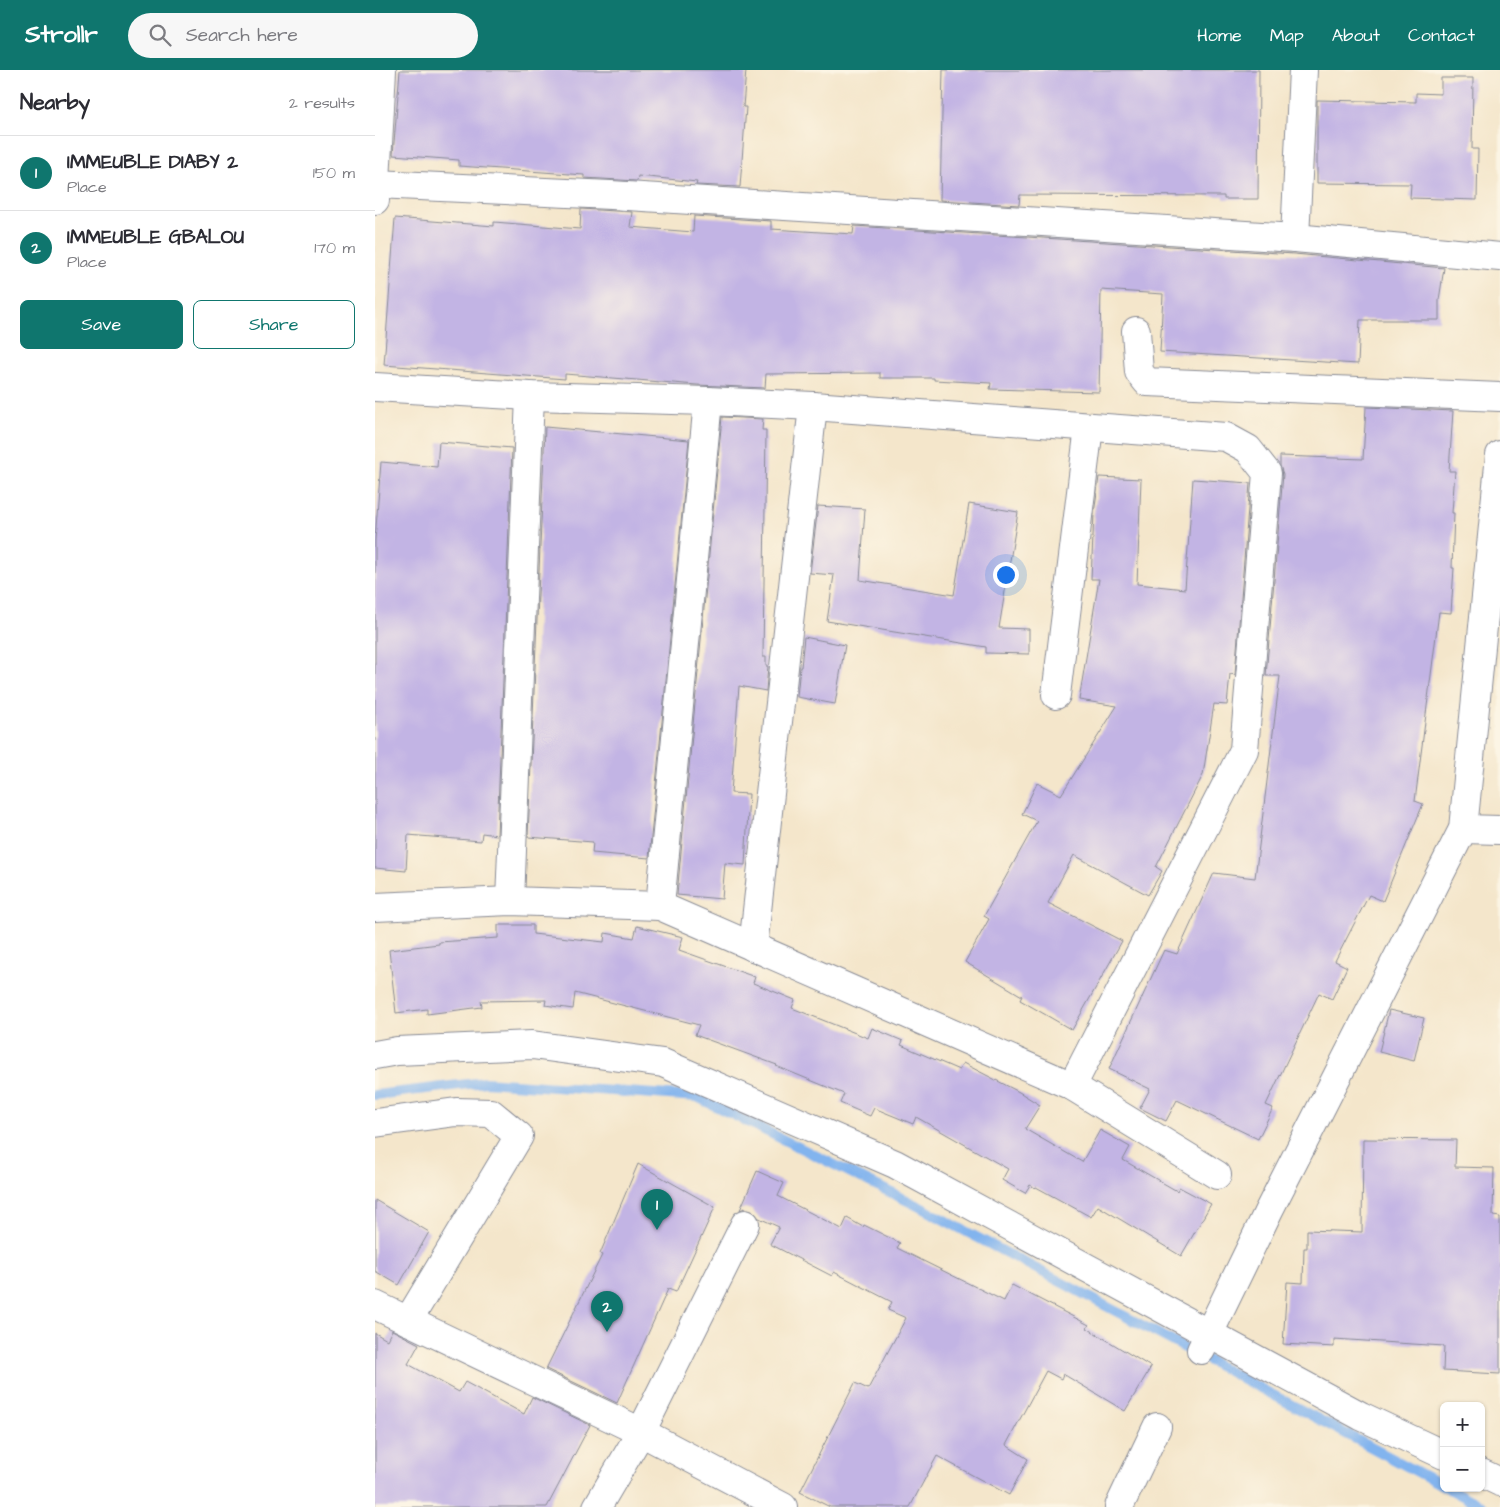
<!DOCTYPE html>
<html lang="en">
<head>
<meta charset="utf-8">
<style>
  body { margin:0; font-family:"Architects Daughter",sans-serif; background:#f7f7f7; color:#2b2b33 }
  .controls { position:absolute; right:15px; bottom:15px; display:grid; overflow:hidden; border-radius:8px; box-shadow:0 1px 4px #0004 }
  .controls button { width:45px; height:45px; display:grid; place-items:center; padding:0; border:0; border-bottom:1px solid #e1e1e2; background:#fff; color:#2b2b33; font:25px sans-serif }
  .you { position:absolute; left:630px; top:504px; width:18px; height:18px; margin:-12px; border:4px solid #fff; border-radius:50%; background:#1a73e8; box-shadow:0 0 0 8px #1a73e833 }
  .badge { display:grid; place-items:center; width:32px; height:32px; border-radius:50%; background:#0f766e; color:#fff; font-size:16px; font-weight:700 }
  .pin { position:absolute; translate:-50% -41px; filter:drop-shadow(0 1px 2px #0008) }
  .pin::after { content:''; position:absolute; top:26px; width:18px; height:15px; background:inherit; clip-path:polygon(0 0,100% 0,50% 100%) }
  .list { margin:0; padding:0; list-style:none }
  h2 { display:flex; justify-content:space-between; align-items:center; height:65px; margin:0; padding:0 20px; font-size:21px }
  h2 small { font-size:16px; font-weight:400; color:#7c7c81 }
  .list li { display:grid; grid-template-columns:32px 1fr auto; gap:15px; align-items:center; box-sizing:border-box; height:75px; padding:0 20px; border-top:1px solid #e1e1e2 }
  .list b { display:block; font-size:19px; white-space:nowrap }
  .list p { margin:0; font-size:16px; white-space:nowrap; color:#7c7c81 }
  .list em { font-size:16px; font-style:normal; color:#7c7c81 }
  .actions { display:flex; gap:10px; padding:15px 20px }
  .actions a { flex:1; padding:11px 0; border:1px solid #0f766e; border-radius:8px; text-align:center; font-size:18px; color:#0f766e }
  .actions .main { background:#0f766e; color:#fff }
  .icon { flex:none; width:28px; height:28px; fill:none; stroke:currentColor; stroke-width:2; stroke-linecap:round; stroke-linejoin:round }
  .map { position:relative; flex:none; width:1125px; height:1437px; overflow:hidden }
  header { display:flex; align-items:center; gap:30px; box-sizing:border-box; height:70px; padding:0 25px; background:#0f766e; color:#fff }
  header strong { font-size:24px }
  nav { display:flex; gap:28px; margin-inline-start:auto; font-size:18px }
  .search { width:350px; height:45px; background:#f7f7f7; display:flex; align-items:center; gap:12px; box-sizing:border-box; padding:0 18px; border-radius:28px; color:#7c7c81; font-size:19px }
  main { display:flex }
  aside { flex:1; background:#fff }
  .map>svg:first-child { display:block }
  .lines { fill:none; stroke-linecap:round; stroke-linejoin:round }
  .stream { stroke:#82b4ee; stroke-width:10 }
  .building { fill:#c2b4e4 }
  .minor-casing { stroke:#888a94; stroke-width:30 }
  .minor { stroke:#fff; stroke-width:28 }
</style>
</head>
<body>
<header>
<strong>Strollr</strong>
<div class="search"><svg class="icon" aria-label="search" viewBox="0 0 24 24"><circle cx="10" cy="10" r="6"/><path d="M15 15l6 6"/></svg>Search here</div>
<nav><a>Home</a><a>Map</a><a>About</a><a>Contact</a></nav>
</header>
<main>
<aside>
<h2>Nearby<small>2 results</small></h2>
<ul class="list">
<li><span class="badge">1</span><div><b>IMMEUBLE DIABY 2</b><p>Place</p></div><em>150 m</em></li>
<li><span class="badge">2</span><div><b>IMMEUBLE GBALOU</b><p>Place</p></div><em>170 m</em></li>
</ul>
<div class="actions"><a class="main">Save</a><a>Share</a></div>
</aside>
<div class="map">
<svg width="1125" height="1437" viewBox="0 0 1125 1437">
  <rect width="100%" height="100%" fill="#fcf5e5"/>
  <filter id="ink" filterUnits="userSpaceOnUse"><feTurbulence type="fractalNoise" baseFrequency=".02" numOctaves="2"/><feDisplacementMap in="SourceGraphic" scale="10" xChannelSelector="R" yChannelSelector="G"/><feConvolveMatrix kernelMatrix="1 2 1 2 8 2 1 2 1" color-interpolation-filters="sRGB"/></filter>
  <filter id="wash" filterUnits="userSpaceOnUse"><feTurbulence type="fractalNoise" baseFrequency=".0096" numOctaves="4" result="noise"/><feDisplacementMap in="SourceGraphic" scale="20" xChannelSelector="R" yChannelSelector="G"/><feGaussianBlur stdDeviation="1.12" result="paint"/><feColorMatrix in="noise" values="0 0 0 0 0 0 0 0 0 0 0 0 0 0 0 0 0 1.4 0 .05"/><feComposite in="paint" operator="in"/></filter>
  <g filter="url(#wash)">
    <rect width="100%" height="100%" fill="#f4e6cb"/>
    <g class="lines">
      <g class="stream">
        <polyline points="0,1025 110,1012 322,1027 545,1137 1069,1416"/>
        <polyline points="1073,1418 1108,1437"/>
      </g>
    </g>
    <g id="blocks">
      <g class="building">
        <polygon points="25,0 371,0 368,37 371,37 365,117 321,115 322,112 263,106 262,111 209,108 209,105 84,96 84,90 18,85"/>
        <polygon points="568,0 884,0 883,129 849,129 849,126 645,125 644,135 565,130"/>
        <polygon points="1066,8 1098,8 1097,79 1103,79 1102,130 1035,128 1036,114 942,113 942,30 1041,32 1041,23 1066,24"/>
        <polygon points="206,139 257,142 255,157 318,162 319,146 396,151 396,159 478,164 479,156 919,184 1069,198 1064,230 1064,250 985,250 983,294 785,282 788,224 726,220 724,322 615,319 616,313 559,310 559,308 505,308 505,303 391,304 390,318 322,315 190,304 190,309 9,295 20,148 119,156 119,152 205,159"/>
        <polygon points="991,337 1078,341 1074,401 1080,401 1077,443 1079,443 1077,498 1079,498 1076,543 1064,542 1040,731 1048,734 1008,831 994,825 960,891 972,897 957,929 944,923 891,1035 898,1038 883,1069 802,1030 791,1051 765,1038 775,1019 734,999 789,880 802,884 839,803 880,808 905,606 891,606 908,404 905,396 905,386 988,389"/>
        <polygon points="347,347 388,349 387,360 391,360 388,587 391,587 391,596 393,596 391,621 364,616 356,723 374,724 370,795 350,793 347,829 302,825"/>
        <polygon points="170,357 314,370 274,788 217,783 218,772 153,767"/>
        <polygon points="64,372 137,378 122,765 107,763 106,771 33,765 31,801 0,798 0,471 6,392 62,397"/>
        <polygon points="724,407 766,409 762,514 810,519 818,409 875,413 860,605 855,604 852,635 839,634 828,705 781,797 787,801 773,825 699,785 673,833 747,871 697,960 645,930 647,926 590,892 614,849 609,846 662,751 647,744 662,713 686,725 742,636 704,630 724,509 716,509 719,444"/>
        <polygon points="594,434 643,442 624,558 654,559 654,584 611,583 611,577 452,551 459,505 435,503 443,436 490,439 485,510 579,525"/>
        <polygon points="429,567 470,575 460,634 422,627 425,597 426,597"/>
        <polygon points="123,855 158,855 158,864 229,872 230,863 259,868 262,856 308,867 304,880 380,907 378,913 420,930 417,938 493,968 497,958 528,971 526,975 584,1000 588,993 644,1022 665,1035 650,1059 707,1092 725,1060 755,1077 748,1090 802,1121 804,1117 836,1134 806,1186 723,1136 716,1147 661,1117 660,1118 655,1115 650,1123 627,1110 633,1099 541,1047 538,1054 499,1038 495,1046 465,1033 469,1024 401,996 402,995 320,965 324,955 200,923 198,939 170,935 171,930 106,931 107,937 52,944 52,939 21,943 14,880 64,874 64,872 123,868"/>
        <polygon points="1014,940 1049,948 1039,991 1004,982"/>
        <polygon points="988,1069 1081,1070 1080,1097 1119,1098 1118,1146 1125,1147 1125,1304 1068,1301 1069,1276 959,1269 959,1277 908,1274 912,1212 928,1213 929,1178 932,1178 932,1160 987,1162"/>
        <polygon points="263,1094 340,1137 301,1222 293,1219 242,1333 171,1299 227,1185 225,1184"/>
        <polygon points="382,1101 409,1113 403,1126 467,1159 472,1148 488,1157 489,1155 525,1173 522,1178 629,1231 637,1215 714,1255 712,1258 776,1297 750,1341 688,1304 686,1309 671,1301 631,1375 653,1389 634,1425 562,1386 535,1437 455,1437 425,1422 480,1313 493,1319 531,1248 513,1240 517,1232 459,1202 457,1206 395,1174 404,1157 384,1148 377,1140 370,1138 365,1140"/>
        <polygon points="0,1130 54,1162 24,1215 0,1201"/>
        <polygon points="17,1260 44,1274 33,1294 84,1322 90,1312 149,1344 157,1327 215,1355 172,1437 0,1437 0,1263 12,1270"/>
      </g>
    </g>
  </g>
  <g filter="url(#ink)">
    <use href="#blocks" fill-opacity="0" stroke="#888a94" stroke-width="1"/>
    <g class="lines">
      <defs>
        <g id="minor">
          <polyline points="1,114 236,125 920,168 1125,187"/>
          <polyline points="0,130 7,0"/>
          <polyline points="920,168 928,0"/>
          <polyline points="761,261 764,302 772,312 1125,327"/>
          <polyline points="0,317 155,326 333,331 438,336 851,367 873,379 892,403 869,680 697,1016"/>
          <polyline points="681,625 714,357"/>
          <polyline points="1088,759 1125,760"/>
          <polyline points="135,831 155,326"/>
          <polyline points="285,836 333,331"/>
          <polyline points="0,837 135,831 285,836 697,1016 842,1105"/>
          <polyline points="378,877 438,336"/>
          <polyline points="0,985 22,981 157,975 288,993 520,1094 986,1346 1069,1385"/>
          <polyline points="0,1053 81,1042 116,1043 144,1066 33,1251"/>
          <polyline points="0,1235 266,1362 408,1437"/>
          <polyline points="826,1280 894,1140 1088,759 1125,385"/>
          <polyline points="1106,1403 1125,1412"/>
          <polyline points="222,1437 266,1362 370,1154"/>
          <polyline points="744,1437 782,1357"/>
        </g>
      </defs>
      <use href="#minor" class="minor-casing"/>
      <use href="#minor" class="minor"/>
    </g>
  </g>
</svg>
<div class="controls">
<button>+</button>
<button>−</button>
</div>
<div class="you"></div>
<div class="pin badge" style="left:282px;top:1160px">1</div>
<div class="pin badge" style="left:232px;top:1262px">2</div>
</div>
</main>
</body>
</html>
